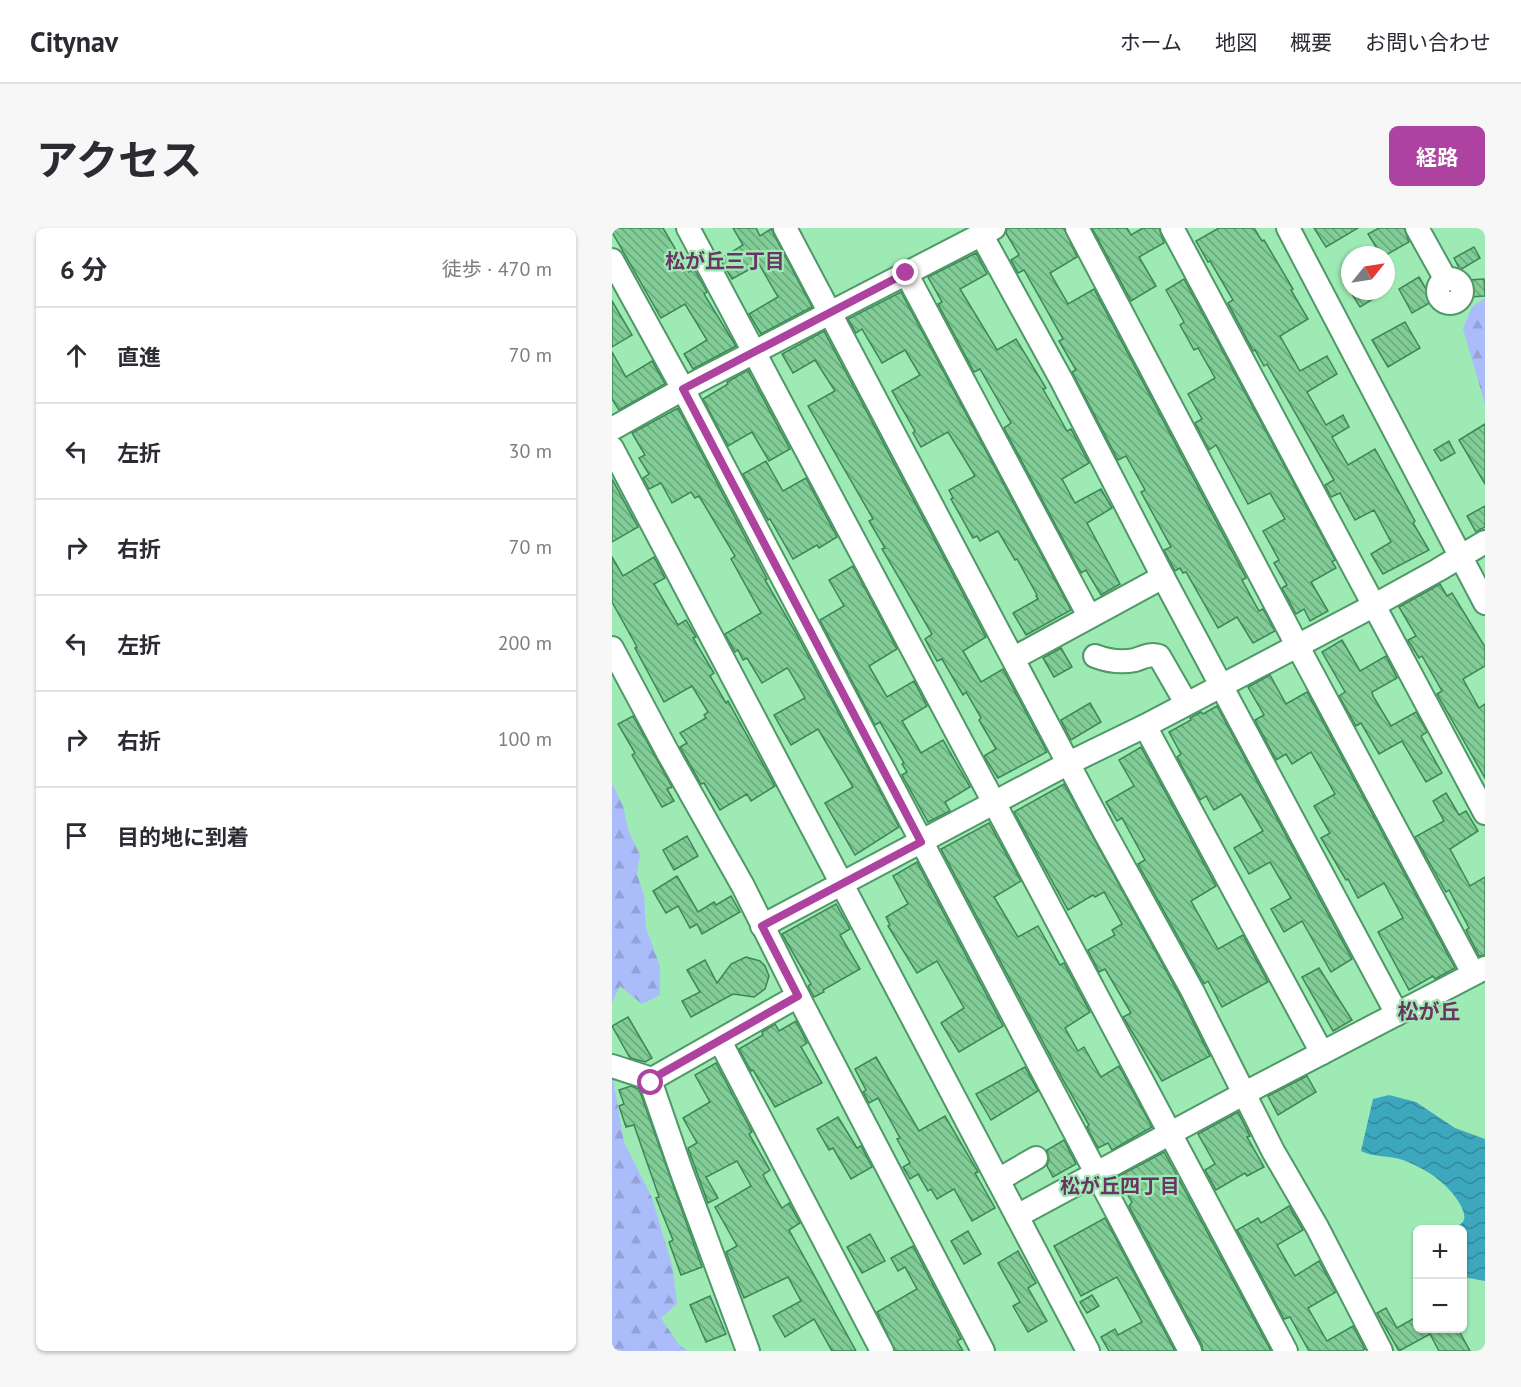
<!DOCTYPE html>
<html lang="ja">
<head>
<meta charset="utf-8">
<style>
  body { margin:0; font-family:"PT Sans","Noto Sans JP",sans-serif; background:#f7f7f7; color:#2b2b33 }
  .controls { position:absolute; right:18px; bottom:18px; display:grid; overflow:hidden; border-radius:9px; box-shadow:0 2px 4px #0004 }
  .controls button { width:54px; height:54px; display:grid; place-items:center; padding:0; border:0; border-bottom:2px solid #e1e1e2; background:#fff; color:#2b2b33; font:30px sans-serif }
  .compass { position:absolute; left:729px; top:18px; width:54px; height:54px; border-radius:50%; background:#fff; box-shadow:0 2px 4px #0004; rotate:60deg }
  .stop { position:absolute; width:18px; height:18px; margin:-14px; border:4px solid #ae42a1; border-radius:50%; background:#fff }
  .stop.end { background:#ae42a1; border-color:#fff; box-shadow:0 2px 6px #0008 }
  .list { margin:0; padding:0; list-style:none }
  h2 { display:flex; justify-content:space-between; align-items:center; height:78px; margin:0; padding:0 24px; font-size:26px }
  h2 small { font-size:20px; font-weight:400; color:#7c7c81 }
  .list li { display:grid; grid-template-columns:39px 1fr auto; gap:18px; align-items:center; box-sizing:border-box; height:96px; padding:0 24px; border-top:2px solid #e1e1e2 }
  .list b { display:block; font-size:22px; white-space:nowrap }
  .list em { font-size:20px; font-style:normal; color:#7c7c81 }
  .icon { flex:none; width:33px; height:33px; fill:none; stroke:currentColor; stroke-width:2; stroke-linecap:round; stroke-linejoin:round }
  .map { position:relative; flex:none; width:873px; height:1123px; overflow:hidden; border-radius:9px }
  header { display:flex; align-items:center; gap:36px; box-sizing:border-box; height:84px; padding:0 30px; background:#fff; border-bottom:2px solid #e1e1e2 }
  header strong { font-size:28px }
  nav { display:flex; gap:33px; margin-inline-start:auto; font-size:21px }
  .intro { display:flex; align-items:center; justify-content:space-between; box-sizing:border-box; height:144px; padding:0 36px }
  h1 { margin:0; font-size:42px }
  .button { padding:15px 27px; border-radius:9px; background:#ae42a1; color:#fff; font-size:21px; font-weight:700 }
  main { display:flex; gap:36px; padding:0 36px }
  aside { flex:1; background:#fff; border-radius:9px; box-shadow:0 2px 4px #0004 }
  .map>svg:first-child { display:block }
  .forest { fill:url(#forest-firs) }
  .water { fill:url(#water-waves) }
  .building { fill:url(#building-back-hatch); stroke:#3c8756; stroke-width:1.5 }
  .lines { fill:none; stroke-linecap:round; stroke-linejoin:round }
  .minor-casing { stroke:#4e9967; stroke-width:26 }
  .minor { stroke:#fff; stroke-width:22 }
  .route { stroke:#ae42a1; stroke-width:8 }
  .labels { text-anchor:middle; stroke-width:4.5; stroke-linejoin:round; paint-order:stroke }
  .neighbourhood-label { font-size:20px; font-weight:bold; fill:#6b3463; stroke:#9eeab4 }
  .quarter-label { font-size:21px; font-weight:bold; fill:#6b3463; stroke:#9eeab4 }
</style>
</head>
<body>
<header>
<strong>Citynav</strong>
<nav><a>ホーム</a><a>地図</a><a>概要</a><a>お問い合わせ</a></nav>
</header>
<div class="intro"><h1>アクセス</h1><a class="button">経路</a></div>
<main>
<aside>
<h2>6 分<small>徒歩 · 470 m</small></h2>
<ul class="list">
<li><svg class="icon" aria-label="ahead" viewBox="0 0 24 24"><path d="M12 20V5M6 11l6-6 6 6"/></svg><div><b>直進</b></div><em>70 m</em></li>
<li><svg class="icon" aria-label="left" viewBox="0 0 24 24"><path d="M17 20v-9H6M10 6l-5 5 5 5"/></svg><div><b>左折</b></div><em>30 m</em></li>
<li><svg class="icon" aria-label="right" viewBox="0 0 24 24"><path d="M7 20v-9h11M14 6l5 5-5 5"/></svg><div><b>右折</b></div><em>70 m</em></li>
<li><svg class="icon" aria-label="left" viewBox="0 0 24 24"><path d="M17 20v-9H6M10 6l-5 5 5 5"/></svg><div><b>左折</b></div><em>200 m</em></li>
<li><svg class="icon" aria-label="right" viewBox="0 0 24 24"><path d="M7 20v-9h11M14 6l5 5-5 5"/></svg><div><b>右折</b></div><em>100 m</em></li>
<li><svg class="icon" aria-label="arrive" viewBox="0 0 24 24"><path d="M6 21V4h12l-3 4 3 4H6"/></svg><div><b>目的地に到着</b></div></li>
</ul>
</aside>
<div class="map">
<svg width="873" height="1123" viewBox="0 0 873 1123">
  <defs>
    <pattern id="forest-firs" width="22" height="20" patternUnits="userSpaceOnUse" patternTransform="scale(1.5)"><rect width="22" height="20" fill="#abbcfb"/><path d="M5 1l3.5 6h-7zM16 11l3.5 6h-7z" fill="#92a2d7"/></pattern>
    <pattern id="water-waves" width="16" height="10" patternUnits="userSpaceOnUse" patternTransform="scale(1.5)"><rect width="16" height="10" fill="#3da8bd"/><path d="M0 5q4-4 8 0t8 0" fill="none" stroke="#328999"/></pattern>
    <pattern id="building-back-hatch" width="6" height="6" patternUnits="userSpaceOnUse" patternTransform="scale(1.5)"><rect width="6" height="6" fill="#81cc97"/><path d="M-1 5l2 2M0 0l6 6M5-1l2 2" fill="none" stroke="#68a67b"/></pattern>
  </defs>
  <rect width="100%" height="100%" fill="#9eeab4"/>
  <g class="forest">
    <polygon points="873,70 873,176 851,101 860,79"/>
    <polygon points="0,555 11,578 17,604 28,627 25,646 32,667 34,700 48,738 48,767 30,776 8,758 0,775"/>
    <polygon points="0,845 12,914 40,970 60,1037 65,1076 49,1090 67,1117 76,1123 0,1123"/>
  </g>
  <path class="water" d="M777 867 804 874 843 900 873 911V1053L851 1049 850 1002 832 1001C848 998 858 996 849 978 837 955 814 941 791 932 777 927 763 930 749 923L761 871Z"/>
  <g class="building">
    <polygon points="0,0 51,0 77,44 82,41 95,64 92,66 124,118 81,141 72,126 95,112 73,76 49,90 0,4"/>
    <polygon points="121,0 144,0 148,8 159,1 200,79 149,106 137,86 166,69 147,36 120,51 108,31 131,17"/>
    <polygon points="395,0 452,0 465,29 438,45 456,76 482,61 634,350 630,352 647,383 651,381 663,403 641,415 625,389 606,400 574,344 571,345 568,340 563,343 552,322 559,319 529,264 533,262 514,228 506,232 460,144 464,142 447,113 451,111 412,42 406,45 399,32 407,27 394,5"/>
    <polygon points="480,0 515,0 519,7 531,0 547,0 552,15 527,29 544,58 519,73"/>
    <polygon points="607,0 642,0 650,13 652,12 681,61 679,62 696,91 668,108 688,143 715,128 725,146 695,164 714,197 731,187 737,199 720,209 736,237 763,221 803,293 801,295 817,322 771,346 759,326 779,314 762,282 743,292 728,265 719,269 713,257 722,252 655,136 652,138 643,122 641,123 616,75 621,72 598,33 596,34 584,13"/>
    <polygon points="702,0 746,0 714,19"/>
    <polygon points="767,0 792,0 797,14 774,27 769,27 756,6"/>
    <polygon points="862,19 868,30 848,42 842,30"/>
    <polygon points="364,25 375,46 348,61 385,122 404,111 434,160 431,161 455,203 459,201 477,235 450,251 463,275 489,261 500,280 475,295 508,356 489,367 474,342 469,345 392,200 399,195 368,141 362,144 326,76 330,74 316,49"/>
    <polygon points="807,49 821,73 800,85 787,61"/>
    <polygon points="572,51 723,332 720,334 724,340 699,354 716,383 698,393 692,381 684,386 670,360 675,357 662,335 667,332 651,303 673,291 658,265 636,276 604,217 597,222 583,195 590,191 576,166 603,150 586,120 582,122 568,97 572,94 554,62"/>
    <polygon points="872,51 873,68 857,69 856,52"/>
    <polygon points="738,63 774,63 748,79"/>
    <polygon points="289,64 459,382 414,407 401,385 426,371 424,368 425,367 405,331 403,332 386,303 368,313 365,308 361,310 339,271 341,270 337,262 363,248 336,204 309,219 301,205 303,203 280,163 308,147 293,122 270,135 250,101 244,105 236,91"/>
    <polygon points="0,73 20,107 0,119"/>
    <polygon points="793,94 808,120 776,139 760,112"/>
    <polygon points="212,103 374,409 351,423 369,454 391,441 435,524 386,550 372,528 384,521 367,492 369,490 354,464 351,467 330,431 325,433 313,411 320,406 270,321 273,320 257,293 261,291 196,178 223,163 203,132 181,145 170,126"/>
    <polygon points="0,124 14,149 40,133 53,156 7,182 0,171"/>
    <polygon points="136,142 178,221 157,233 140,204 116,218 91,171 116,156 115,154"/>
    <polygon points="66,180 155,351 153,352 184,405 287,599 243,627 213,575 241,559 206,501 179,517 162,487 193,470 177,442 175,440 150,455 135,430 131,432 126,422 123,424 113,406 149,385 119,331 123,328 87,268 83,270 79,264 60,275 49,255 37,261 31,250 37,246 27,230 33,227 20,205"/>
    <polygon points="873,196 873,256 847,212"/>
    <polygon points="837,213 843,225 829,233 822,222"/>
    <polygon points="154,233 171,263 194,250 225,309 207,320 205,317 181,331 158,291 156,292 131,246"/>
    <polygon points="0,251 26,299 0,314"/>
    <polygon points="873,278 873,299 864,304 855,288"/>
    <polygon points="0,329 11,348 42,329 53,350 42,356 66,397 74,392 84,409 81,410 102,445 98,448 114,475 116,473 163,558 139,573 135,566 108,582 92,555 89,556 68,519 75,515 68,505 94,490 92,487 96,484 80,458 52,474 23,420 25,419 0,374"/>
    <polygon points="241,338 285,421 257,438 275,469 302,453 315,478 290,493 309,525 331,512 358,559 333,574 338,583 316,594 290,547 295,544 290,536 292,535 268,494 263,497 208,392 232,378 217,352"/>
    <polygon points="828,356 835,368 840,365 873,419 873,438 851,451 867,480 873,476 873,550 825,466 830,463 810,428 807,430 796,412 804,408 787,379"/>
    <polygon points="730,412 748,443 774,428 785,450 760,464 761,468 779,498 804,484 815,504 809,508 830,545 814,554 790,513 767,526 749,495 744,498 727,468 733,464 710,424"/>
    <polygon points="449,420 460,439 442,449 431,430"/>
    <polygon points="658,447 674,476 695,464 843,740 823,751 821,748 797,762 766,704 791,690 772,655 746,670 736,651 734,652 709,610 718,605 702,578 723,566 699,524 680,536 674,526 664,532 643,492 652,487 636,459"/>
    <polygon points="478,475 489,494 459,512 449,492"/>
    <polygon points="605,478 740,731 719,744 690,693 672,704 659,681 679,670 658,634 637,646 622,620 651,603 629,566 602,582 594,568 588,572 565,529 569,526 557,504 579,492 578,490 589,484 591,486"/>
    <polygon points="21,488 60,559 55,561 62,573 50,579 20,527 23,525 6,496"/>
    <polygon points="529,519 604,658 579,673 606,721 631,707 656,754 610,779 596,753 592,756 526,636 533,632 510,590 505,593 494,574 522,558 507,532"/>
    <polygon points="452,556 569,770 598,828 550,853 511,789 519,785 493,741 487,744 476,722 503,707 500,702 510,696 492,664 483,669 481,667 456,682 402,584"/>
    <polygon points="834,565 847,587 854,583 866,603 838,621 858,658 873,649 873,727 867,728 854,702 857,700 837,662 834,664 803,609 832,593 821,573"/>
    <polygon points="377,595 409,653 382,669 406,709 426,698 448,737 452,735 478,784 453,800 466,823 472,819 489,849 507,838 540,899 500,922 496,915 486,920 475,899 477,897 451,852 329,621"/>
    <polygon points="75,608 86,628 62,642 51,622"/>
    <polygon points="305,634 391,798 347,824 329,795 352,780 325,733 305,745 276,698 278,697 274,689 296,676 281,648"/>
    <polygon points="65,648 86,684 102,674 104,677 119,668 128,684 90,706 85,696 78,700 66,678 54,685 41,663"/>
    <polygon points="224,676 238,701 228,707 248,741 211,762 212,764 202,769 196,758 199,756 170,706"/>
    <polygon points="134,729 148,733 153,738 157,748 153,761 142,769 121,766 79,789 70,773 88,764 75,742 93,732 105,755 119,736"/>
    <polygon points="707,740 740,792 721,803 690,749"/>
    <polygon points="16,789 40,830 33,834 18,830 0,798"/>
    <polygon points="184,793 195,815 189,819 210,855 163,879 141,842 139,843 127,821 151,807 150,804 163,796 167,803"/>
    <polygon points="264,829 307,903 333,888 366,944 363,945 383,980 360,993 342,961 325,971 319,961 316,963 306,946 298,951 291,939 298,935 285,911 288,910 266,870 257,875 251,864 254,862 243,841"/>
    <polygon points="104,835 140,904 137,906 158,942 151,947 170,980 177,975 188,995 177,1002 244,1123 220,1123 202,1091 173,1109 161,1088 189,1073 176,1049 132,1070 126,1056 114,1024 125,1018 103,979 139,958 125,933 94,949 106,970 96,975 76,920 85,915 71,890 98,874 83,847"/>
    <polygon points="413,839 426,863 379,892 364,866"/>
    <polygon points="695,848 704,864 666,887 656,868"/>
    <polygon points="19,858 27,861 90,1039 69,1047 57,1014 61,1012 44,970 47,969 22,897 14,899 7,878 12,876 7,862"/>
    <polygon points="626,884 638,908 635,909 652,939 635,948 633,945 604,962 593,942 603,936 586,906"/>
    <polygon points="226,889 245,920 249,918 260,939 239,951 221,920 217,922 205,901"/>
    <polygon points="452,912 464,936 441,949 435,938 437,931 435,922"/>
    <polygon points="552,924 556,931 659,1123 591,1123 590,1117 517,978 520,974 505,949"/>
    <polygon points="677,978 691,1002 665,1017 683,1048 707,1033 724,1064 696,1080 715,1113 741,1098 753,1121 750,1123 697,1123 678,1089 672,1091 625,1002 646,990 649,995"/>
    <polygon points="493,990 563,1123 497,1123 489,1109 503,1101 506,1107 530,1094 505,1049 469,1068 442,1018"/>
    <polygon points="356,1003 369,1026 352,1036 339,1013"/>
    <polygon points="258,1006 273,1033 250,1045 235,1019"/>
    <polygon points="301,1018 349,1111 345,1113 351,1123 283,1123 265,1084 305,1061 293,1039 286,1043 279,1030"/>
    <polygon points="406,1023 424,1055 416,1060 435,1093 416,1104 401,1078 408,1074 386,1035"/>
    <polygon points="480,1067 487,1078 475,1085 468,1074"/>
    <polygon points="98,1068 114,1106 94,1114 78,1077"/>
    <polygon points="774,1080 785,1100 806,1088 806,1101 846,1101 858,1123 827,1123 818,1106 787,1123 765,1085"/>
  </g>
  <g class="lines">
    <defs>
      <g id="minor">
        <polyline points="76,0 674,1123"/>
        <polyline points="173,0 492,603 581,764 661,923 705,999 769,1123"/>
        <polyline points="465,0 685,417 861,745"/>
        <polyline points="560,0 873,585"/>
        <polyline points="676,0 873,375"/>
        <polyline points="805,0 834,52"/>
        <polyline points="369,6 450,153 551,349 785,786"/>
        <polyline points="0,32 71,161 578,1123"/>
        <polyline points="294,45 477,388"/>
        <circle cx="838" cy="63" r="12"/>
        <polyline points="0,201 71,161 382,0"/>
        <polyline points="0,220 476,1123"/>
        <polyline points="0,420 56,525 131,658 186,768 371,1123"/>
        <path d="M483 428C496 433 509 435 523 432 532 429 538 425 547 428L574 475"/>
        <polyline points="402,430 551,349"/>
        <polyline points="533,498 710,825"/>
        <polyline points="150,698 457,535 533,498 761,378 826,342 873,314"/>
        <polyline points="108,813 270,1123"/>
        <polyline points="0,838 40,851"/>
        <polyline points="386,952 424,930"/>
        <polyline points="405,988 633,865 873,740"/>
        <polyline points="136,1123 69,942 39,855 40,851 186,768"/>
      </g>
    </defs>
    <use href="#minor" class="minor-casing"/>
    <use href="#minor" class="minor"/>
  </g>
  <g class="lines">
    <polyline class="route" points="39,855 40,851 45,848 186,768 150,698 309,614 71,161 294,45"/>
  </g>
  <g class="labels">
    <g class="neighbourhood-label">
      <text x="113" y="40">松が丘三丁目</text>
      <text x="508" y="965">松が丘四丁目</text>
    </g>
    <g class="quarter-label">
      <text x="817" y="791">松が丘</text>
    </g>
  </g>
</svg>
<div class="controls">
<button>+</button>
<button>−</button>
</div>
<svg class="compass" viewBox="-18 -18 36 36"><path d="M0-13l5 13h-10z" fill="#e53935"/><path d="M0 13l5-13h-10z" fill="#7c7c81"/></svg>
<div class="stop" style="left:39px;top:855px"></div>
<div class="stop end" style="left:294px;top:45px"></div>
</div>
</main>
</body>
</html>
